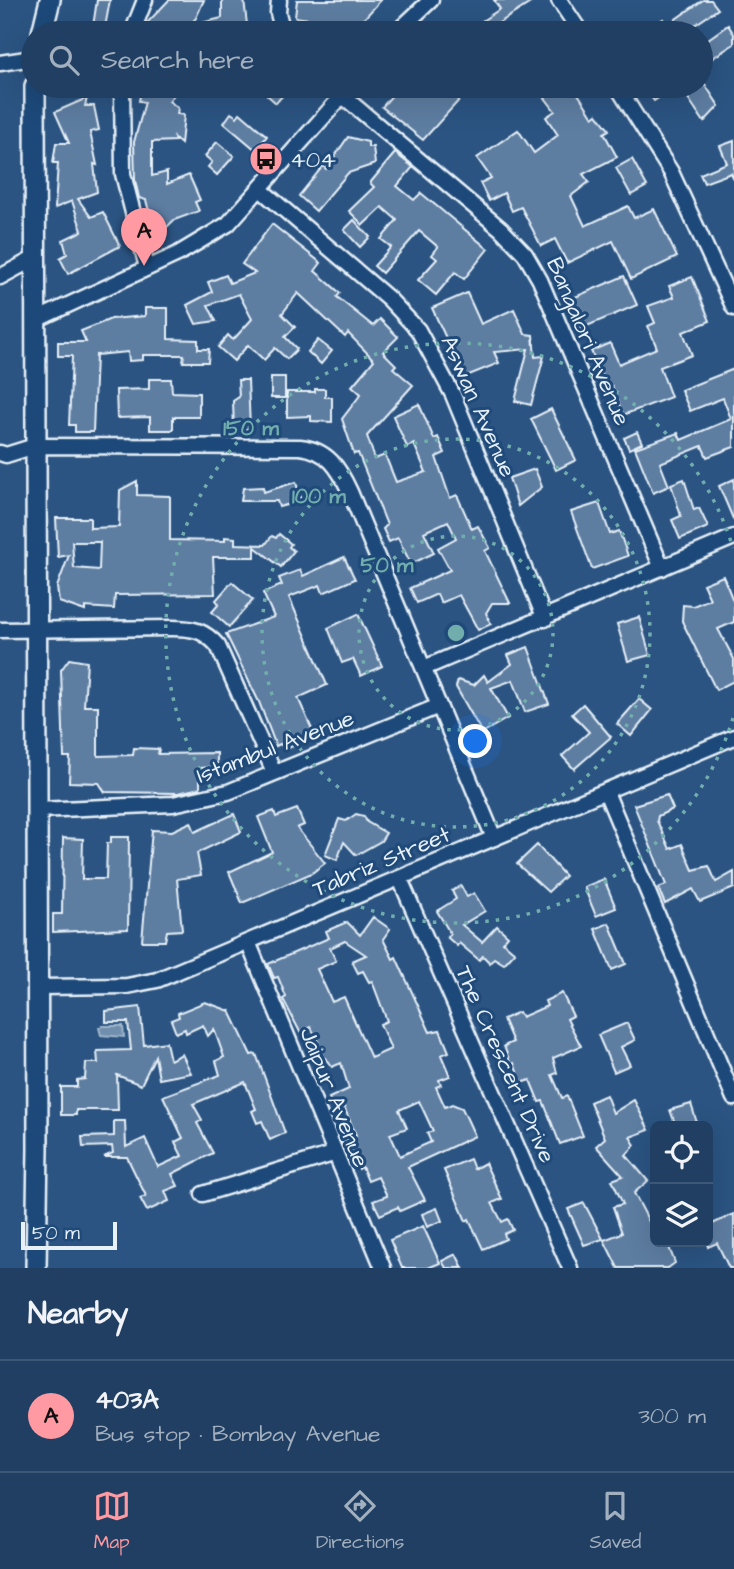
<!DOCTYPE html>
<html lang="en">
<head>
<meta charset="utf-8">
<style>
  body { margin:0; font-family:"Architects Daughter",sans-serif; background:#284668; color:#f1f3f6 }
  .controls { position:absolute; right:21px; bottom:21px; display:grid; overflow:hidden; border-radius:10px; box-shadow:0 7px 28px #0002 }
  .controls button { width:63px; height:63px; display:grid; place-items:center; padding:0; border:0; border-bottom:2px solid #3d5877; background:#203f62; color:#f1f3f6; font:35px sans-serif }
  .scale { position:absolute; left:21px; bottom:18px; width:96px; box-sizing:border-box; padding-left:7px; border:4px solid #e8f1f8; border-top:0; font-size:19px; line-height:24px; white-space:nowrap; color:#e8f1f8; -webkit-text-stroke:5px #1f4a7a; paint-order:stroke }
  .you { position:absolute; left:476px; top:742px; width:24px; height:24px; margin:-18px; border:5px solid #fff; border-radius:50%; background:#1a73e8; box-shadow:0 0 0 10px #1a73e833 }
  .badge { display:grid; place-items:center; width:46px; height:46px; border-radius:50%; background:#ff9aa2; color:#111; font-size:23px; font-weight:700 }
  .pin { position:absolute; translate:-50% -58px; filter:drop-shadow(0 2px 4px #0008) }
  .pin::after { content:''; position:absolute; top:37px; width:24px; height:21px; background:inherit; clip-path:polygon(0 0,100% 0,50% 100%) }
  .list { margin:0; padding:0; list-style:none }
  h2 { display:flex; justify-content:space-between; align-items:center; height:91px; margin:0; padding:0 28px; font-size:30px }
  h2 small { font-size:23px; font-weight:400; color:#a2afbe }
  .list li { display:grid; grid-template-columns:46px 1fr auto; gap:21px; align-items:center; box-sizing:border-box; height:112px; padding:0 28px; border-top:2px solid #3d5877 }
  .list b { display:block; font-size:26px; white-space:nowrap }
  .list p { margin:0; font-size:23px; white-space:nowrap; color:#a2afbe }
  .list em { font-size:23px; font-style:normal; color:#a2afbe }
  .icon { flex:none; width:38px; height:38px; fill:none; stroke:currentColor; stroke-width:2; stroke-linecap:round; stroke-linejoin:round }
  .map { position:relative; flex:none; width:734px; height:1268px; overflow:hidden }
  .search { position:absolute; background:#203f62; box-shadow:0 7px 28px #0002; left:21px; right:21px; top:21px; height:77px; display:flex; align-items:center; gap:18px; box-sizing:border-box; padding:0 24px; border-radius:38px; color:#a2afbe; font-size:26px }
  .sheet { height:203px; background:#203f62 }
  nav { display:flex; justify-content:space-around; align-items:center; box-sizing:border-box; height:98px; border-top:2px solid #3d5877; background:#203f62; font-size:19px; color:#a2afbe }
  nav a { display:grid; justify-items:center; gap:4px }
  nav .on { color:#ff9aa2 }
  .map>svg:first-child { display:block }
  .water { fill:#708ead; stroke:#a0b6cb; stroke-width:2 }
  .building { fill:#5d7da1; stroke:#e8f1f8; stroke-width:2; fill-rule:evenodd }
  .lines { fill:none; stroke-linecap:round; stroke-linejoin:round }
  .minor-casing { stroke:#e8f1f8; stroke-width:19 }
  .tertiary-casing { stroke:#e8f1f8; stroke-width:24 }
  .minor { stroke:#1f4a7a; stroke-width:14 }
  .tertiary { stroke:#1f4a7a; stroke-width:19 }
  .ring { fill:none; stroke:#71adac; stroke-width:3.5; stroke-dasharray:3.5 7 }
  .labels { text-anchor:middle; stroke-width:6; stroke-linejoin:round; paint-order:stroke }
  .poi-label { font-size:23px; fill:#e8f1f8; stroke:#1f4a7a; text-anchor:start }
  .street-label { font-size:23px; fill:#e8f1f8; stroke:#1f4a7a }
  .centre { fill:#71adac; stroke:#1f4a7a; stroke-width:3.5 }
  .ring-label { font-size:21px; text-anchor:middle; font-weight:bold; fill:#71adac; stroke:#1f4a7a; stroke-width:6; stroke-linejoin:round; paint-order:stroke }
</style>
</head>
<body>
<div class="map">
<svg width="734" height="1268" viewBox="0 0 734 1268">
  <rect width="100%" height="100%" fill="#2b5482"/>
  <filter id="ink" filterUnits="userSpaceOnUse"><feTurbulence type="fractalNoise" baseFrequency=".0143" numOctaves="2"/><feDisplacementMap in="SourceGraphic" scale="14" xChannelSelector="R" yChannelSelector="G"/><feConvolveMatrix kernelMatrix="1 2 1 2 8 2 1 2 1" color-interpolation-filters="sRGB"/></filter>
  <g filter="url(#ink)">
    <polygon class="water" points="102,1026 123,1026 124,1037 101,1035 99,1028"/>
    <g class="building">
      <polygon points="97,0 110,0 104,33 92,33"/>
      <polygon points="169,0 204,0 196,18 183,33 164,25 156,33 145,25"/>
      <polygon points="222,0 244,0 248,33 201,33 201,23 222,18"/>
      <polygon points="297,0 381,0 351,33 315,33 309,28 316,20 295,17"/>
      <polygon points="494,0 535,0 499,23 506,33 464,33 500,9"/>
      <polygon points="703,0 711,0 718,9 683,33 644,33 663,19 667,25"/>
      <polygon points="728,25 734,34 734,44 708,61 701,44"/>
      <polygon points="704,83 719,106 704,122 680,86"/>
      <polygon points="59,86 90,86 87,97"/>
      <polygon points="142,86 181,86 169,101 178,108 177,114 184,115 181,144 174,138 175,141 152,142 152,176 167,172 167,184 189,175 200,200 195,202 199,211 174,220 166,228 161,221 152,223 146,200 139,198 135,180 134,142 145,102 139,101"/>
      <polygon points="275,86 291,86 276,103 267,95"/>
      <polygon points="400,86 472,86 423,140 382,107"/>
      <polygon points="536,86 573,86 593,117 597,114 609,130 604,133 617,157 583,174 589,182 571,196 585,226 628,206 634,218 654,209 677,257 631,279 613,241 567,263 555,239 541,246 521,207 512,211 504,193 489,201 480,183 491,178 477,158 518,130 534,153 558,135 546,117 555,111"/>
      <polygon points="643,86 676,86 654,101"/>
      <polygon points="87,98 85,106 94,106 99,130 90,132 97,165 94,164 97,192 78,199 91,217 103,212 120,246 68,274 60,258 67,254 63,240 82,231 72,201 55,208 58,163 53,163 56,143 69,143 55,112"/>
      <polygon points="231,113 237,117 240,113 267,136 256,150 224,123"/>
      <polygon points="348,137 368,142 368,147 373,147 375,164 348,173 316,211 299,196 323,166 326,169"/>
      <polygon points="734,141 734,179 731,173 704,183 700,174 727,163 720,146"/>
      <polygon points="217,142 234,156 217,175 208,167 212,162 205,156"/>
      <polygon points="395,153 413,167 397,186 414,200 421,193 488,249 464,279 455,272 436,295 418,280 437,259 432,255 438,247 419,231 382,273 374,266 391,247 381,239 397,220 382,207 363,225 349,211 374,187 370,183"/>
      <polygon points="632,159 647,186 631,195 616,168"/>
      <polygon points="354,220 370,237 360,247 344,230"/>
      <polygon points="272,224 321,263 315,271 340,293 337,297 373,326 380,319 398,337 383,352 396,365 393,368 413,385 367,436 375,459 385,455 396,482 426,472 414,444 407,447 393,416 419,404 434,439 438,437 445,453 436,457 450,498 457,495 472,529 478,526 490,548 485,551 510,603 492,603 486,613 491,624 478,630 459,595 441,603 437,594 417,603 410,588 450,570 438,548 456,538 448,521 424,532 434,553 411,564 398,538 389,542 383,529 387,525 358,453 354,454 342,419 361,394 352,386 374,360 348,333 345,337 298,293 282,314 295,327 285,337 297,349 287,359 275,348 264,360 248,345 234,361 218,347 228,335 233,340 252,319 239,294 208,305 216,321 196,324 187,305 212,292 208,282 226,275 230,283 255,273 242,264"/>
      <polygon points="624,276 637,305 580,329 568,300"/>
      <polygon points="692,277 710,321 683,332 692,355 660,367 671,397 623,415 612,386 607,388 591,351 610,343 619,364 657,348 648,326 655,323 648,306 674,297 669,286"/>
      <polygon points="467,293 481,324 514,309 525,334 533,335 535,357 544,356 531,405 515,401 528,349 494,352 499,363 464,377 432,308"/>
      <polygon points="145,308 168,308 168,339 198,340 198,349 209,349 208,362 183,362 184,355 143,355 143,360 129,361 128,352 96,355 93,432 75,432 75,425 69,425 72,356 58,356 58,342 86,342 81,331 111,319 145,316"/>
      <polygon points="318,340 332,351 321,364 308,352"/>
      <polygon points="734,369 734,447 707,457 702,446 660,463 669,486 653,493 635,448 678,433 681,440 731,419 723,398 690,411 681,390"/>
      <rect x="271" y="377" width="14" height="21"/>
      <polygon points="149,379 171,379 172,392 199,393 199,417 173,417 173,430 150,430 150,417 117,418 116,390 149,389"/>
      <polygon points="238,380 248,380 250,429 234,430 233,401 239,397"/>
      <polygon points="315,389 325,389 325,397 332,397 332,422 311,421 311,416 287,417 287,392 315,392"/>
      <polygon points="551,409 576,460 556,470 531,419"/>
      <polygon points="637,432 642,443 629,449 624,438"/>
      <polygon points="535,469 542,487 518,506 509,478"/>
      <polygon points="684,479 694,510 699,508 708,527 680,539 672,520 681,516 671,484"/>
      <polygon points="734,479 734,521 719,486"/>
      <path d="M137 481V495L170 496V540L225 541V537L235 538V544L265 545 272 536 276 538 279 534 291 544 289 547 294 551 281 567 255 547V557H213L215 594 115 595 114 609 85 607V611L59 602 57 587 69 555 58 557 56 518H90V528L119 527 120 490ZM72 542H100L99 570 74 568Z"/>
      <polygon points="296,482 301,501 279,507 277,501 241,501 243,488 263,487 264,492"/>
      <polygon points="599,503 610,534 619,531 628,556 592,569 571,512"/>
      <polygon points="344,557 355,579 323,593 320,585 289,597 327,685 298,698 315,736 286,749 280,744 276,746 259,702 226,634 274,617 263,593 282,585 279,578 300,570 303,576"/>
      <polygon points="723,576 734,603 734,622 718,629 734,659 734,681 716,690 682,621 683,605 693,606 710,599 703,584"/>
      <polygon points="232,582 253,600 229,627 212,612 219,604 216,600"/>
      <polygon points="358,614 382,666 361,676 353,659 342,663 328,628"/>
      <polygon points="639,617 650,655 628,661 617,624"/>
      <polygon points="528,647 549,704 525,712 513,680 491,688 508,718 482,733 456,687 458,680 474,685 484,675 488,682 512,664 508,655"/>
      <polygon points="69,659 87,662 84,706 98,706 98,756 133,755 134,748 159,749 158,754 217,753 217,767 200,768 200,788 178,793 105,792 99,783 69,782 70,757 64,757 61,670"/>
      <polygon points="639,699 652,710 631,736 617,724"/>
      <polygon points="583,704 611,737 574,769 562,756 589,732 572,714"/>
      <polygon points="667,795 673,809 658,816 657,821 670,849 682,844 693,870 709,866 716,882 734,872 734,888 700,902 693,889 665,904 658,888 666,885 634,805"/>
      <polygon points="297,809 304,825 297,828 325,863 312,873 242,903 229,872 272,852 258,817 274,811 276,817"/>
      <polygon points="234,814 241,832 197,853 201,875 177,879 182,930 167,931 165,941 142,941 152,830 172,831 191,822 195,832"/>
      <polygon points="356,814 364,816 367,822 386,833 381,841 356,855 344,842 337,860 325,855 339,819 346,821"/>
      <polygon points="111,837 129,837 128,929 53,932 53,914 62,914 63,838 83,839 82,879 106,879 107,843 111,843"/>
      <polygon points="537,845 565,876 548,892 517,864"/>
      <polygon points="604,879 616,908 596,916 584,887"/>
      <polygon points="461,886 467,897 474,893 485,911 462,925 482,942 497,926 508,936 503,942 515,952 504,964 494,958 490,963 483,956 479,960 459,943 457,946 447,937 450,933 437,911 456,899 452,891"/>
      <path d="M373 917 390 929 383 939 393 959 396 957 430 1032 440 1030 449 1052 441 1055 450 1076 439 1080 441 1085 436 1087 445 1107 452 1104 462 1108 475 1136 408 1167 425 1200 400 1211 398 1207 380 1215 373 1201 387 1196 378 1177 368 1181 362 1167 359 1169 351 1151 346 1153 341 1141 356 1135 344 1107 335 1111 329 1098 349 1089 341 1063 332 1067 325 1058 313 1063 308 1052 320 1046 311 1027 300 1032 283 999 286 997 278 977 274 978 268 964 329 938 326 931 347 922 360 935ZM345 941 366 955 352 961 358 973 363 971 369 982 372 981 387 1021 380 1024 391 1049 371 1058 344 997 332 1002 317 969 336 961 330 948ZM419 1101 433 1131 427 1133 431 1142 400 1156 390 1134 407 1128 399 1110Z"/>
      <polygon points="609,923 626,964 612,970 595,929"/>
      <polygon points="562,993 573,1016 567,1019 581,1046 553,1058 557,1073 552,1075 562,1098 567,1096 583,1136 560,1144 543,1101 539,1102 530,1080 521,1083 514,1063 511,1065 504,1046 513,1042 503,1019 519,1012 522,1017 547,1006 545,1001"/>
      <polygon points="205,1002 230,1011 251,1055 256,1054 285,1133 270,1140 262,1121 257,1123 252,1111 256,1109 245,1082 193,1104 202,1120 197,1123 213,1153 172,1174 178,1186 165,1191 169,1201 147,1211 140,1198 146,1196 127,1157 104,1157 113,1153 112,1146 83,1147 82,1137 114,1136 114,1121 125,1121 126,1147 145,1138 158,1167 182,1156 175,1142 183,1138 163,1096 220,1075 216,1061 224,1057 214,1029 208,1036 203,1025 186,1033 185,1029 176,1033 171,1020 179,1017 178,1013"/>
      <polygon points="140,1007 144,1045 166,1042 170,1060 182,1054 191,1073 159,1079 155,1056 141,1085 117,1075 118,1110 76,1110 76,1115 61,1115 61,1087 77,1087 77,1080 85,1079 86,1063 98,1063 97,1051 131,1050 128,1022 106,1022 106,1011"/>
      <polygon points="627,1023 635,1040 621,1047 630,1065 614,1072 598,1035"/>
      <polygon points="606,1095 613,1113 634,1100 649,1130 630,1137 635,1145 626,1155 648,1181 634,1193 655,1233 655,1242 667,1242 675,1263 668,1268 618,1268 604,1240 622,1233 613,1207 623,1204 612,1180 623,1176 596,1146 605,1138 590,1102"/>
      <polygon points="691,1104 698,1126 676,1126 670,1110"/>
      <polygon points="470,1159 474,1169 485,1163 502,1199 492,1203 502,1222 508,1219 513,1230 504,1234 506,1239 483,1249 469,1219 466,1221 444,1170"/>
      <polygon points="584,1203 603,1239 584,1245 568,1209"/>
      <polygon points="437,1208 442,1221 427,1227 422,1214"/>
      <polygon points="734,1214 734,1268 729,1268 717,1243 708,1247 708,1226"/>
      <polygon points="423,1226 440,1263 428,1268 402,1268 390,1240"/>
      <polygon points="456,1254 463,1268 446,1268 442,1261"/>
    </g>
    <g class="lines">
      <defs>
        <g id="minor">
          <polyline points="279,0 278,13 283,33"/>
          <polyline points="559,0 581,33"/>
          <polyline points="132,33 145,0"/>
          <polyline points="396,33 431,0"/>
          <polyline points="0,63 33,58"/>
          <polyline points="122,86 123,174 147,267"/>
          <polyline points="331,86 501,229 525,254 540,280 662,568"/>
          <polyline points="617,86 671,172 734,308"/>
          <polyline points="260,189 389,299 418,330 453,395 545,619"/>
          <polyline points="0,277 35,258"/>
          <polyline points="38,319 178,254 228,224 351,86"/>
          <path d="M0 453 6 455 35 446 300 447C328 450 339 468 350 492L494 838"/>
          <path d="M0 630 172 628C193 628 204 630 218 646L274 772"/>
          <polyline points="424,668 734,537"/>
          <polyline points="606,792 734,1098"/>
          <polyline points="38,810 173,804 228,792 439,706"/>
          <polyline points="400,879 570,1268"/>
          <polyline points="248,942 383,1268"/>
          <polyline points="37,987 127,986 157,980 734,737"/>
          <polyline points="203,1194 333,1154"/>
        </g>
        <g id="tertiary">
          <polyline points="42,33 50,0"/>
          <polyline points="35,86 38,1149 36,1268"/>
        </g>
      </defs>
      <use href="#minor" class="minor-casing"/>
      <use href="#tertiary" class="tertiary-casing"/>
      <use href="#minor" class="minor"/>
      <use href="#tertiary" class="tertiary"/>
    </g>
  </g>
  <g class="ring">
    <circle cx="456" cy="633" r="97"/>
    <circle cx="456" cy="633" r="194"/>
    <path d="M733 718A290 290 0 1 1 733 548"/>
  </g>
  <defs>
    <symbol id="bus-disc" viewBox="-11 -11 22 22"><circle r="9.5" fill="#ff9aa2" stroke="#1f4a7a"/><path d="M-5-6H5V4H4V6H2V4H-2V6H-4V4H-5ZM-3.5-4V0h7V-4ZM-3.5 1.2v1.5H-2V1.2ZM2 1.2v1.5H3.5V1.2Z" fill="#111"/></symbol>
  </defs>
  <g fill-rule="evenodd">
    <use href="#bus-disc" x="247" y="140" width="38" height="38"/>
  </g>
  <g class="labels">
    <g class="poi-label">
      <text x="290" y="167">404</text>
    </g>
    <g class="street-label">
      <text transform="translate(589 341) rotate(67)" y="8">Bangalori Avenue</text>
      <text transform="translate(479 406) rotate(66)" y="8">Aswan Avenue</text>
      <text transform="translate(275 746) rotate(-21)" y="8">Istambul Avenue</text>
      <text transform="translate(381 861) rotate(-23)" y="8">Tabriz Street</text>
      <text transform="translate(506 1064) rotate(66)" y="8">The Crescent Drive</text>
      <text transform="translate(335 1097) rotate(68)" y="8">Jaipur Avenue</text>
    </g>
  </g>
  <circle cx="456" cy="633" r="10" class="centre"/>
  <g class="ring-label">
    <text x="251" y="435">150 m</text>
    <text x="319" y="503">100 m</text>
    <text x="387" y="572">50 m</text>
  </g>
</svg>
<div class="controls">
<button><svg class="icon" aria-label="locate" viewBox="0 0 24 24"><circle cx="12" cy="12" r="6"/><path d="M12 2v4M12 18v4M2 12h4M18 12h4"/></svg></button>
<button><svg class="icon" aria-label="layers" viewBox="0 0 24 24"><path d="M12 4l9 5-9 5-9-5zM3 14l9 5 9-5"/></svg></button>
</div>
<div class="scale">50 m</div>
<div class="you"></div>
<div class="pin badge" style="left:144px;top:266px">A</div>
<div class="search"><svg class="icon" aria-label="search" viewBox="0 0 24 24"><circle cx="10" cy="10" r="6"/><path d="M15 15l6 6"/></svg>Search here</div>
</div>
<section class="sheet">
<h2>Nearby<small></small></h2>
<ul class="list">
<li><span class="badge">A</span><div><b>403A</b><p>Bus stop · Bombay Avenue</p></div><em>300 m</em></li>
</ul>
</section>
<nav>
<a class="on"><svg class="icon" aria-label="map" viewBox="0 0 24 24"><path d="M3 6l6-2 6 2 6-2v14l-6 2-6-2-6 2zM9 4v14M15 6v14"/></svg>Map</a>
<a><svg class="icon" aria-label="directions" viewBox="0 0 24 24"><path d="M12 3l9 9-9 9-9-9zM9 14v-3h6M13 9l2 2-2 2"/></svg>Directions</a>
<a><svg class="icon" aria-label="saved" viewBox="0 0 24 24"><path d="M7 4h10v16l-5-4-5 4z"/></svg>Saved</a>
</nav>
</body>
</html>
